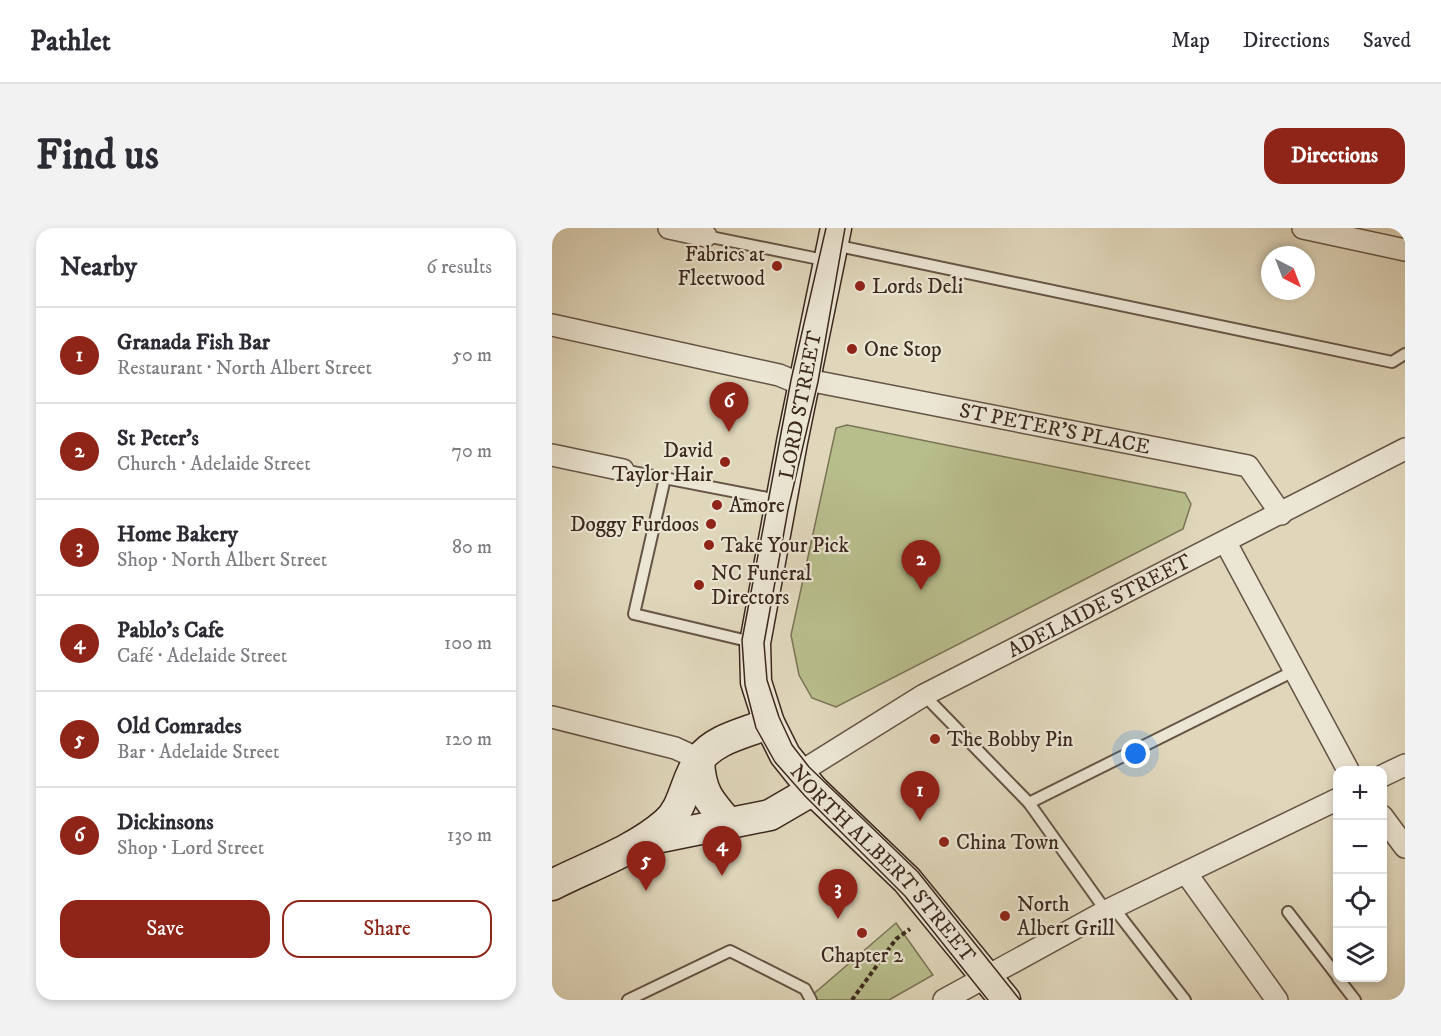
<!DOCTYPE html>
<html lang="en">
<head>
<meta charset="utf-8">
<style>
  body { margin:0; font-family:"IM FELL DW Pica",serif; background:#f2f2f3; color:#2b2b33 }
  .controls { position:absolute; right:18px; bottom:18px; display:grid; overflow:hidden; border-radius:12px; box-shadow:0 3px 9px #0003 }
  .controls button { width:54px; height:54px; display:grid; place-items:center; padding:0; border:0; border-bottom:2px solid #e1e1e2; background:#fff; color:#2b2b33; font:30px sans-serif }
  .compass { position:absolute; left:709px; top:18px; width:54px; height:54px; border-radius:50%; background:#fff; box-shadow:0 3px 9px #0003; rotate:138deg }
  .you { position:absolute; left:584px; top:526px; width:21px; height:21px; margin:-15px; border:4px solid #fff; border-radius:50%; background:#1a73e8; box-shadow:0 0 0 9px #1a73e833 }
  .badge { display:grid; place-items:center; width:39px; height:39px; border-radius:50%; background:#8f2418; color:#fff; font-size:20px; font-weight:700 }
  .pin { position:absolute; translate:-50% -50px; filter:drop-shadow(0 2px 3px #0008) }
  .pin::after { content:''; position:absolute; top:32px; width:21px; height:18px; background:inherit; clip-path:polygon(0 0,100% 0,50% 100%) }
  .list { margin:0; padding:0; list-style:none }
  h2 { display:flex; justify-content:space-between; align-items:center; height:78px; margin:0; padding:0 24px; font-size:26px }
  h2 small { font-size:20px; font-weight:400; color:#7c7c81 }
  .list li { display:grid; grid-template-columns:39px 1fr auto; gap:18px; align-items:center; box-sizing:border-box; height:96px; padding:0 24px; border-top:2px solid #e1e1e2 }
  .list b { display:block; font-size:22px; white-space:nowrap }
  .list p { margin:0; font-size:20px; white-space:nowrap; color:#7c7c81 }
  .list em { font-size:20px; font-style:normal; color:#7c7c81 }
  .actions { display:flex; gap:12px; padding:18px 24px }
  .actions a { flex:1; padding:14px 0; border:2px solid #8f2418; border-radius:18px; text-align:center; font-size:21px; color:#8f2418 }
  .actions .main { background:#8f2418; color:#fff }
  .icon { flex:none; width:33px; height:33px; fill:none; stroke:currentColor; stroke-width:2; stroke-linecap:round; stroke-linejoin:round }
  .map { position:relative; flex:none; width:853px; height:772px; overflow:hidden; border-radius:18px }
  header { display:flex; align-items:center; gap:36px; box-sizing:border-box; height:84px; padding:0 30px; background:#fff; border-bottom:2px solid #e1e1e2 }
  header strong { font-size:28px }
  nav { display:flex; gap:33px; margin-inline-start:auto; font-size:21px }
  .intro { display:flex; align-items:center; justify-content:space-between; box-sizing:border-box; height:144px; padding:0 36px }
  h1 { margin:0; font-size:42px }
  .button { padding:15px 27px; border-radius:18px; background:#8f2418; color:#fff; font-size:21px; font-weight:700 }
  main { display:flex; gap:36px; padding:0 36px }
  aside { flex:1; background:#fff; border-radius:18px; box-shadow:0 3px 9px #0003 }
  .map>svg:first-child { display:block }
  .green { fill:#b8bd8c; stroke:#7a7355; stroke-width:1.5 }
  .lines { fill:none; stroke-linecap:round; stroke-linejoin:round }
  .lane-casing { stroke:#655445; stroke-width:14 }
  .street-casing { stroke:#655445; stroke-width:24 }
  .secondary-casing { stroke:#3c291e; stroke-width:33 }
  .path { stroke:#3c291e; stroke-width:4; stroke-dasharray:4.5 3; stroke-linecap:butt }
  .lane { stroke:#ebe5d3; stroke-width:10 }
  .street { stroke:#ebe5d3; stroke-width:21 }
  .secondary { stroke:#ebe5d3; stroke-width:30 }
  .tram { stroke:#3c291e; stroke-width:1.5 }
  .poi-dot { fill:#8f2418; stroke:#ebe5d3; stroke-width:2 }
  .labels { text-anchor:middle; stroke-width:4.5; stroke-linejoin:round; paint-order:stroke }
  .poi-label { font-size:21px; fill:#3c291e; stroke:#ebe5d3; text-anchor:start }
  .street-label { font-size:21px; fill:#3c291e; stroke:#ebe5d3 }
</style>
</head>
<body>
<header>
<strong>Pathlet</strong>
<nav><a>Map</a><a>Directions</a><a>Saved</a></nav>
</header>
<div class="intro"><h1>Find us</h1><a class="button">Directions</a></div>
<main>
<aside>
<h2>Nearby<small>6 results</small></h2>
<ul class="list">
<li><span class="badge">1</span><div><b>Granada Fish Bar</b><p>Restaurant · North Albert Street</p></div><em>50 m</em></li>
<li><span class="badge">2</span><div><b>St Peter's</b><p>Church · Adelaide Street</p></div><em>70 m</em></li>
<li><span class="badge">3</span><div><b>Home Bakery</b><p>Shop · North Albert Street</p></div><em>80 m</em></li>
<li><span class="badge">4</span><div><b>Pablo's Cafe</b><p>Café · Adelaide Street</p></div><em>100 m</em></li>
<li><span class="badge">5</span><div><b>Old Comrades</b><p>Bar · Adelaide Street</p></div><em>120 m</em></li>
<li><span class="badge">6</span><div><b>Dickinsons</b><p>Shop · Lord Street</p></div><em>130 m</em></li>
</ul>
<div class="actions"><a class="main">Save</a><a>Share</a></div>
</aside>
<div class="map">
<svg width="853" height="772" viewBox="0 0 853 772">
  <rect width="100%" height="100%" fill="#e0d7bb"/>
  <filter id="stains"><feTurbulence type="fractalNoise" baseFrequency=".00333" numOctaves="4"/><feColorMatrix values="0 0 0 0 .2 0 0 0 0 .09 0 0 0 0 .02 0 0 0 .5 -.17"/></filter>
  <radialGradient id="worn" r=".72"><stop offset=".6" stop-color="#630" stop-opacity="0"/><stop offset="1" stop-color="#630" stop-opacity=".3"/></radialGradient>
  <g class="green">
    <polygon points="295,197 633,265 639,276 631,301 284,479 260,470 247,447 239,407 284,200"/>
    <polygon points="344,695 381,747 337,772 259,772 258,769"/>
  </g>
  <g class="lines">
    <defs>
      <g id="lane">
        <polyline points="154,8 267,31 275,30"/>
        <polyline points="282,17 840,134 853,126"/>
        <polyline points="71,242 226,272"/>
        <polyline points="113,250 82,386 200,414"/>
        <polyline points="372,467 477,575 554,683"/>
        <polyline points="477,575 742,443"/>
        <polyline points="561,679 633,772"/>
        <polyline points="736,684 786,749"/>
        <polyline points="786,750 803,772"/>
        <polyline points="76,772 178,723 253,761 259,772"/>
      </g>
      <g id="street">
        <polyline points="117,0 154,8"/>
        <polyline points="751,0 853,22"/>
        <path id="s1" d="M0 97 227 147 239 152 266 154 696 238 729 286"/>
        <polyline points="0,227 71,242"/>
        <polyline points="674,315 796,542"/>
        <polyline points="0,489 123,520 147,531"/>
        <path id="s2" d="M247 545 372 467 853 221"/>
        <polyline points="830,548 853,537"/>
        <polyline points="830,588 853,619"/>
        <polyline points="634,645 725,772"/>
        <polyline points="392,772 554,683 786,571"/>
      </g>
      <g id="secondary">
        <path id="s3" d="M284 0 240 214 203 415 204 454 217 495 233 527 261 562 355 652 453 772"/>
        <path d="M147 531C148 564 157 573 178 597"/>
        <polyline points="94,612 218,587 261,562"/>
        <path d="M0 657C37 638 82 623 114 595 133 579 133 550 148 531 163 510 195 505 217 495"/>
      </g>
    </defs>
    <use href="#lane" class="lane-casing"/>
    <use href="#street" class="street-casing"/>
    <use href="#secondary" class="secondary-casing"/>
    <polyline class="path" points="300,772 344,711 358,701"/>
    <use href="#lane" class="lane"/>
    <use href="#street" class="street"/>
    <use href="#secondary" class="secondary"/>
    <g class="tram">
      <polyline points="274,0 239,152 190,412 193,457 204,500 223,534 253,568 353,668 436,772"/>
      <polyline points="293,0 266,154 236,282 212,415 215,452 227,489 240,517 257,539 366,644 468,772"/>
    </g>
  </g>
  <g class="poi-dot">
    <circle cx="225" cy="38" r="6"/>
    <circle cx="308" cy="58" r="6"/>
    <circle cx="300" cy="121" r="6"/>
    <circle cx="173" cy="234" r="6"/>
    <circle cx="165" cy="277" r="6"/>
    <circle cx="159" cy="296" r="6"/>
    <circle cx="157" cy="317" r="6"/>
    <circle cx="147" cy="357" r="6"/>
    <circle cx="383" cy="511" r="6"/>
    <circle cx="392" cy="614" r="6"/>
    <circle cx="453" cy="688" r="6"/>
    <circle cx="310" cy="705" r="6"/>
  </g>
  <g class="labels">
    <g class="poi-label">
      <text x="213" y="33" text-anchor="end">Fabrics at<tspan x="213" dy="24">Fleetwood</tspan></text>
      <text x="320" y="65">Lords Deli</text>
      <text x="312" y="128">One Stop</text>
      <text x="161" y="229" text-anchor="end">David<tspan x="161" dy="24">Taylor Hair</tspan></text>
      <text x="177" y="284">Amore</text>
      <text x="147" y="303" text-anchor="end">Doggy Furdoos</text>
      <text x="169" y="324">Take Your Pick</text>
      <text x="159" y="352">NC Funeral<tspan x="159" dy="24">Directors</tspan></text>
      <text x="395" y="518">The Bobby Pin</text>
      <text x="404" y="621">China Town</text>
      <text x="465" y="683">North<tspan x="465" dy="24">Albert Grill</tspan></text>
      <text x="310" y="734" text-anchor="middle">Chapter 2</text>
    </g>
    <g class="street-label">
      <text transform="translate(248 177) rotate(-79)" y="7">LORD STREET</text>
      <text dy="7" stroke="none"><textPath href="#s1" startOffset="514">ST PETER'S PLACE</textPath></text>
      <text dy="7" stroke="none"><textPath href="#s2" startOffset="344">ADELAIDE STREET</textPath></text>
      <text dy="7" stroke="none"><textPath href="#s3" startOffset="687">NORTH ALBERT STREET</textPath></text>
    </g>
  </g>
  <rect width="100%" height="100%" filter="url(#stains)"/>
  <rect width="100%" height="100%" fill="url(#worn)"/>
</svg>
<div class="controls">
<button>+</button>
<button>−</button>
<button><svg class="icon" aria-label="locate" viewBox="0 0 24 24"><circle cx="12" cy="12" r="6"/><path d="M12 2v4M12 18v4M2 12h4M18 12h4"/></svg></button>
<button><svg class="icon" aria-label="layers" viewBox="0 0 24 24"><path d="M12 4l9 5-9 5-9-5zM3 14l9 5 9-5"/></svg></button>
</div>
<svg class="compass" viewBox="-18 -18 36 36"><path d="M0-13l5 13h-10z" fill="#e53935"/><path d="M0 13l5-13h-10z" fill="#7c7c81"/></svg>
<div class="you"></div>
<div class="pin badge" style="left:368px;top:593px">1</div>
<div class="pin badge" style="left:369px;top:362px">2</div>
<div class="pin badge" style="left:286px;top:691px">3</div>
<div class="pin badge" style="left:170px;top:648px">4</div>
<div class="pin badge" style="left:94px;top:663px">5</div>
<div class="pin badge" style="left:177px;top:204px">6</div>
</div>
</main>
</body>
</html>
